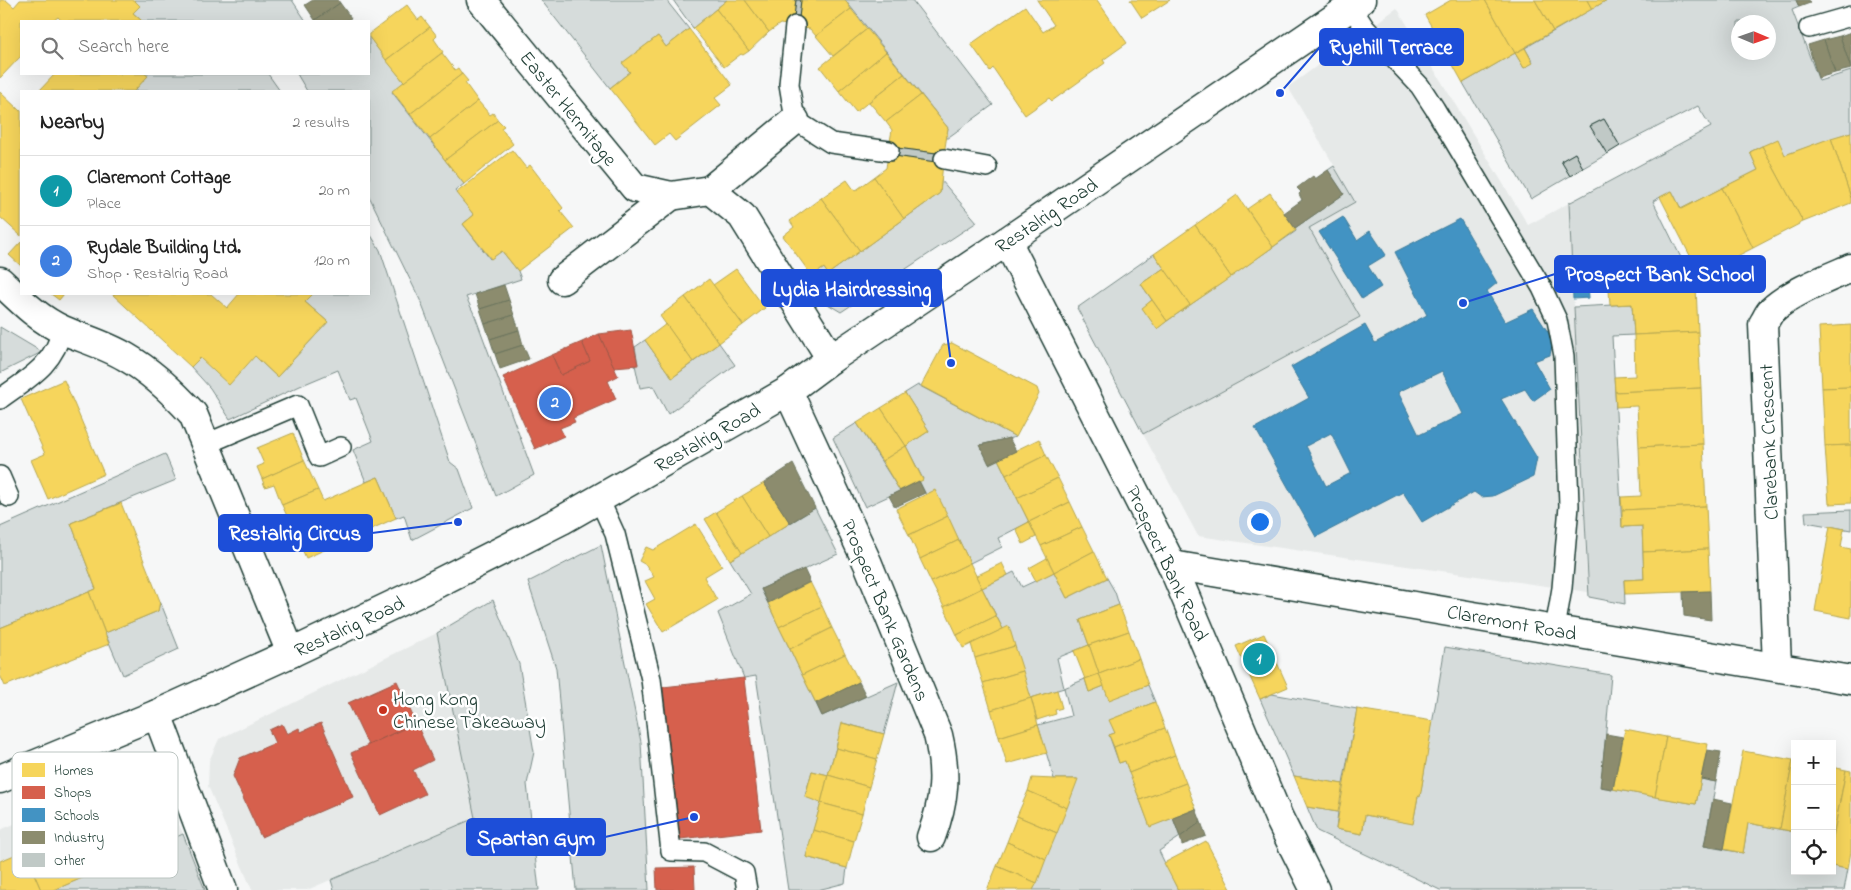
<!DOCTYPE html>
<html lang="en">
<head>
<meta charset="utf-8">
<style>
  body { margin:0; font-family:"Indie Flower",sans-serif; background:#f2f2f2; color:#222 }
  .controls { position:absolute; right:15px; bottom:15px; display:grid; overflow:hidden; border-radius:0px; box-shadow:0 5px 20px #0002 }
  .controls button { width:45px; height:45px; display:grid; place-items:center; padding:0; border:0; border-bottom:1px solid #e0e0e0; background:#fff; color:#222; font:25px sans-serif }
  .compass { position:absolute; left:1731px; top:15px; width:45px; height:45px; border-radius:50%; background:#fff; box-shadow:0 5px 20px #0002; rotate:92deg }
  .you { position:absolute; left:1259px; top:521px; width:18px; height:18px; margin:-12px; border:4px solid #fff; border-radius:50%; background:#1a73e8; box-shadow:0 0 0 8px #1a73e833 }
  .badge { display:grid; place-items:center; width:32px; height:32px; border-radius:50%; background:#c8321e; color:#fff; font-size:16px; font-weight:700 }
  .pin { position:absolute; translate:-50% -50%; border:2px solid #fff; box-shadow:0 1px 5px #0006 }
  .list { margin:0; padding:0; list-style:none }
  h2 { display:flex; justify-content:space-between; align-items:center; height:65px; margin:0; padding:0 20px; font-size:21px }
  h2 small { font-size:16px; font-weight:400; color:#767676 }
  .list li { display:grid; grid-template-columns:32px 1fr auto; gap:15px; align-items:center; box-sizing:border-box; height:70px; padding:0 20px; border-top:1px solid #e0e0e0 }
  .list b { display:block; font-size:19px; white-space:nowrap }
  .list p { margin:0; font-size:16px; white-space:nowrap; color:#767676 }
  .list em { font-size:16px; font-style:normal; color:#767676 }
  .icon { flex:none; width:28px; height:28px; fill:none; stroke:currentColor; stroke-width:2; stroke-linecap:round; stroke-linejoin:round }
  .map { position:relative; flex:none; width:1851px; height:890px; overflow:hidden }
  .search { position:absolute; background:#fff; box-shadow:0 5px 20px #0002; left:20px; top:20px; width:350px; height:55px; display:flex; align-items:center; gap:12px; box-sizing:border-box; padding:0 18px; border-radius:0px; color:#767676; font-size:19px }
  .panel { position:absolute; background:#fff; box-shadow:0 5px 20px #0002; left:20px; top:90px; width:350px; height:205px; border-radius:0px }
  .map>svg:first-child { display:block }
  .built { fill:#e6e9e8 }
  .green { fill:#d6dcdb; stroke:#7a8c88; fill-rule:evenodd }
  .homes { fill:#f6d55c; stroke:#b6a750 }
  .shops { fill:#d6604d; stroke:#9f5646 }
  .schools { fill:#4393c3; stroke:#387998; fill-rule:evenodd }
  .industry { fill:#8c8c6e; stroke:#6b745d }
  .building { fill:#c0c9c6; stroke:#1f3d34 }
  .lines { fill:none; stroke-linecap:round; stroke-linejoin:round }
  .service-casing { stroke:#1f3d34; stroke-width:22 }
  .minor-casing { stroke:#1f3d34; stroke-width:31 }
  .tertiary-casing { stroke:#1f3d34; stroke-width:31 }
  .service { stroke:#fff; stroke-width:19 }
  .minor { stroke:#fff; stroke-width:28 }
  .tertiary { stroke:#fff; stroke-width:28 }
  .poi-dot { fill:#c8321e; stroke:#fff; stroke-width:2 }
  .labels { text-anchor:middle; stroke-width:5; stroke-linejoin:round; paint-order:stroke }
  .street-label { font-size:20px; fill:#1f3d34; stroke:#fff }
  .poi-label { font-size:20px; fill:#1f3d34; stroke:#fff; text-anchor:start }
  .key { fill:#fff; stroke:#bcc5c2; stroke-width:1 }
  .key-label { font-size:14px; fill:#1f3d34 }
  .leader { fill:none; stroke:#1d4ed8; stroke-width:2 }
  .callout-dot { fill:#1d4ed8; stroke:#fff; stroke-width:2 }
  .callout { fill:#1d4ed8; stroke:#1d4ed8; stroke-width:2 }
  .callout-label { font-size:21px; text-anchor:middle; font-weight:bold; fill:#fff }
</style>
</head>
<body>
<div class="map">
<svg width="1851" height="890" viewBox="0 0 1851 890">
  <rect width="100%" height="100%" fill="#f6f7f7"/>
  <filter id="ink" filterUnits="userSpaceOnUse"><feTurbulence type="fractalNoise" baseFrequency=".02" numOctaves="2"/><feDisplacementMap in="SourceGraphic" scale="10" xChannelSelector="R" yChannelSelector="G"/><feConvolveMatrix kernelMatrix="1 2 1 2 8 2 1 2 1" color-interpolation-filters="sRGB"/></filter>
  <g filter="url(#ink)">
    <g class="built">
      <polygon points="1397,8 1528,225 1569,203 1588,592 1198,536 1143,434 1292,353 1309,228 1355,201 1288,87"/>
      <polygon points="437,633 476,818 307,890 252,890 208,786 209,761 219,739"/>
      <polygon points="154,766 183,834 51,890 0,890 0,830"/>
    </g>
    <g class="green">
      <polygon points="134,0 292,0 306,21 142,21 133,13 140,6"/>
      <polygon points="541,0 666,0 689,29 666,47 658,36 623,63 630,72 610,88"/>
      <polygon points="673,0 727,0 693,28"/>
      <polygon points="845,0 912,0 993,105 946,139 948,128"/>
      <path d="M1607 0H1796L1799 7 1792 10 1819 81 1851 71V132L1785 155 1762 146 1750 152 1758 170 1681 209 1672 191 1653 201 1691 278 1588 281 1587 269 1572 270 1569 203 1711 127 1698 106 1620 146 1604 119 1590 126 1607 154 1583 168 1575 153 1561 161 1570 176 1531 199 1463 83 1515 53 1524 68 1533 62 1525 48ZM1738 22H1768V52H1738Z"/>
      <polygon points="369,37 404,82 392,92 464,184 455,191 474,215 463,224 490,259 502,251 518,271 521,279 466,297 475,316 534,475 496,496 420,300 369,196 369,91 307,91 297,74 369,74"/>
      <polygon points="145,74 268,74 280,91 134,91 147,76"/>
      <polygon points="1334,166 1355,202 1309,228 1360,317 1143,434 1077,308 1154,254 1164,268 1141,284 1152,300 1143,308 1157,328 1296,231 1295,228 1344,194 1328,170"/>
      <polygon points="941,180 977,222 841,312 826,303 812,276 824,268 828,274 940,193"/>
      <polygon points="369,232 380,250 450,462 459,469 473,508 412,540 404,515 396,518 378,477 366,482 353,450 373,441 356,398 350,400 338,370 300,386 230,419 210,388 191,367 200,358 255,356 277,377 328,322 305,302 313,294 369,294"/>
      <polygon points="1632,304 1634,335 1612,336 1622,527 1642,526 1644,579 1624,580 1625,604 1589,597 1574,307"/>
      <polygon points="0,327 42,352 0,373"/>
      <polygon points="645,340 672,378 719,343 735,365 668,414 653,386 640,388 635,365 638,364 635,347"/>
      <polygon points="918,385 1016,437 980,445 998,459 1029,522 998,538 1002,547 970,563 935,491 926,495 919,481 923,479 906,446 929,431 905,393"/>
      <polygon points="857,423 900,491 865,507 833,438"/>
      <polygon points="165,454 176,480 71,523 96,589 0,628 0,527"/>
      <polygon points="815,508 838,554 761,589 822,716 898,682 884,734 843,723 828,775 812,771 805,796 821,803 806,857 847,868 845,883 818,890 788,890 756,676 744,678 718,613 751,594 730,560"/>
      <polygon points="1851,510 1851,530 1806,522 1805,512"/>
      <polygon points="601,545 641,742 649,890 576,890 556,668 528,582"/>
      <polygon points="1014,572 1022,587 1054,572 1067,598 1107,578 1115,592 1119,605 1080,620 1089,645 1057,658 1064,688 1085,679 1089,692 1104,686 1109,699 1148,685 1155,702 1110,720 1115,733 1109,735 1119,763 1125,761 1150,826 1173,818 1180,837 1159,851 1178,890 1033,890 1077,779 1054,779 1038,725 1071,716 1064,688 1031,698 1003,629 982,588"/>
      <polygon points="493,600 519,664 534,752 527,784 539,890 334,890 331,880 475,818 437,633"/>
      <polygon points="160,601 179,649 123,675 105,633 158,611"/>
      <polygon points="1445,647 1611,675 1601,787 1696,804 1701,779 1716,782 1704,846 1743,853 1748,823 1795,832 1795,871 1832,871 1832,866 1848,869 1844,890 1440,890 1317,831 1307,807 1338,812 1336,829 1362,834 1365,815 1413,823 1418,796 1420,796"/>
      <polygon points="1272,694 1357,709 1343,784 1294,776 1260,699"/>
      <polygon points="183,834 205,890 54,890"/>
    </g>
    <g class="homes">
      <polygon points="0,0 6,0 14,7 20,0 134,0 140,6 133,13 142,21 62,21 58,17 53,21 21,21 21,56 0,78"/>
      <polygon points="727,0 745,0 769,32 749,51 716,9"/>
      <polygon points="745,0 796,0 793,26 780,24 769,32"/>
      <polygon points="801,0 845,0 851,9 816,36 810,29 798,27"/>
      <polygon points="1037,0 1097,0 1127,43 1103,60 1105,63 1052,101 1049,98 1025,115 993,68 990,71 971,44 1025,6 1043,32 1054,25"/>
      <polygon points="1130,0 1170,0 1142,18"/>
      <polygon points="1451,0 1485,0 1515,53 1463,83 1425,15"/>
      <polygon points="1485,0 1535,0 1553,31 1515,53"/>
      <polygon points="1535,0 1587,0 1592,9 1553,31"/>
      <polygon points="1587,0 1607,0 1592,9"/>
      <polygon points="407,5 418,20 422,17 430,27 386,60 369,37 369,34"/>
      <polygon points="716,9 749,51 743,55 741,54 724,67 693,28"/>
      <polygon points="851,9 867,29 833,56 816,36"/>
      <polygon points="430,27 437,36 434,39 443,52 404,82 386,60"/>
      <polygon points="689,29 732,85 715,98 721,105 675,141 669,134 655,145 610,88 630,72 622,63 658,36 666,47"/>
      <polygon points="867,29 886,52 839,91 820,67"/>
      <polygon points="1525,48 1533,63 1524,68 1515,53"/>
      <polygon points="886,52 904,74 856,112 839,91"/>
      <polygon points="442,53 455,70 458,68 462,74 410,114 392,91"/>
      <polygon points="55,74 145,74 148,76 134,91 39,91"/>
      <polygon points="462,74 468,81 465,83 478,101 430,139 410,114"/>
      <polygon points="904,74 921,95 886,122 869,102"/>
      <polygon points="0,92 20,111 21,110 21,236 0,217"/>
      <polygon points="921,95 948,128 944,154 889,147 892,130 886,122"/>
      <polygon points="478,101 490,115 493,113 498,120 445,160 430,139"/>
      <polygon points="498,120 504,126 501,128 513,144 464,184 445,160"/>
      <polygon points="1851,132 1851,198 1831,138"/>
      <polygon points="1831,138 1851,198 1851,203 1803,222 1762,146 1778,139 1785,155"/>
      <polygon points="1762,146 1803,222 1753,248 1722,188 1758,170 1750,152"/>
      <polygon points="512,150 526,168 530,165 563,208 560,211 574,228 518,271 502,251 491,259 463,224 474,215 456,193"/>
      <polygon points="888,155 943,163 940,193 904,219 874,177 886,168"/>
      <polygon points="874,177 904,219 860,251 821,198 847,180 855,191"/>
      <polygon points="1722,188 1753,248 1700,275 1660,197 1672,191 1681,209"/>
      <polygon points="1270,193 1296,230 1273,247 1247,209"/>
      <polygon points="1237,195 1273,247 1231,277 1195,225"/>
      <polygon points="821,198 860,251 828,274 824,268 812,276 783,236 794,227 790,221"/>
      <polygon points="1195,225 1231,277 1190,305 1154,254"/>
      <polygon points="21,242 21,266 9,255"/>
      <polygon points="1164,268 1190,305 1167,321 1141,284"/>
      <polygon points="736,269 765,308 743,325 713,285"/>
      <polygon points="709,279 743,325 719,343 685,297"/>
      <polygon points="1696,286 1698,332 1634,335 1632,304 1610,305 1609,290"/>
      <polygon points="51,294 64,294 59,300"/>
      <polygon points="112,294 211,294 227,308 239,294 313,294 305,302 328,322 277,377 255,356 229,385 200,358 191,367"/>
      <polygon points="685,297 719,343 693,362 660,316"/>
      <polygon points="1152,300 1167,321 1157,329 1142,308"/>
      <polygon points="666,324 693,362 672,378 645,340"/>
      <polygon points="1851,325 1851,387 1822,388 1819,327"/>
      <polygon points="1698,332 1701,388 1615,392 1614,377 1635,376 1634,335"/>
      <polygon points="952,343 1037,388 1039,394 1016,437 921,386 943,345"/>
      <polygon points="64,380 104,474 48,499 31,460 45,454 21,399"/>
      <polygon points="1851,387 1851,445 1825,446 1822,388"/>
      <polygon points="1701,388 1703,444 1639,447 1637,406 1616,407 1615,392"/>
      <polygon points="905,393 929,431 906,446 881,408"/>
      <polygon points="881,408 906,446 882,461 857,423"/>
      <polygon points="293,433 304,460 262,479 257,467 264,464 257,448"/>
      <polygon points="1039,439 1046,455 1006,475 998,459"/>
      <polygon points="1703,444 1706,506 1622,510 1621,497 1641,496 1639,447"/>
      <polygon points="1851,445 1851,503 1829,504 1825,446"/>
      <polygon points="906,446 923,480 900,491 882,461"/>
      <polygon points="1046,455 1058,478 1017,498 1006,475"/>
      <polygon points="304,460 318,490 282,505 274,484 265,487 262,479"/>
      <polygon points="378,477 396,518 306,558 282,505 318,490 323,501"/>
      <polygon points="1058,478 1070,502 1029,522 1017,498"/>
      <polygon points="764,483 790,523 768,537 742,496"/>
      <polygon points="935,490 948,516 909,535 896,509"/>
      <polygon points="742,496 768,537 742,553 716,512"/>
      <polygon points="1070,502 1082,527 1041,546 1029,522"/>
      <polygon points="121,503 160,601 158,611 105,633 89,592 96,589 71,523"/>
      <polygon points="1706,506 1708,549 1643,552 1642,526 1622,527 1622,510"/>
      <polygon points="716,512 742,553 730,560 705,519"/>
      <polygon points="948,516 959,540 920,559 909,535"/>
      <polygon points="1029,522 1036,537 1023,544 1016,529"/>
      <polygon points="696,524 722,566 704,577 717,600 663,632 646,604 655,599 645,581 654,577 646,565 639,561 646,547 653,550"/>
      <polygon points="1830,526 1844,529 1841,547 1851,549 1851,618 1815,611"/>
      <polygon points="1082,527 1094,551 1054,572 1041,546"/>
      <polygon points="959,540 970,563 931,582 920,559"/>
      <polygon points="1708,549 1710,591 1625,594 1624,580 1644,579 1643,552"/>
      <polygon points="1094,551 1107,578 1067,598 1054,572"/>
      <polygon points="1047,558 1054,572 1036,581 1029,568"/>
      <polygon points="970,563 982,588 944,607 931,582"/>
      <polygon points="1002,563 1008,575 982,588 976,576"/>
      <polygon points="810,582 822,606 779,627 768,603"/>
      <polygon points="982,588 996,616 957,635 944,607"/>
      <polygon points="89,592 109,644 5,686 0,675 0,628"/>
      <polygon points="1119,605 1129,631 1089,645 1080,620"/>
      <polygon points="822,606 832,628 790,649 779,627"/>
      <polygon points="996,616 1003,629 963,648 957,635"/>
      <polygon points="1009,626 1015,646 975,658 971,644"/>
      <polygon points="832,628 845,654 802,675 790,649"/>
      <polygon points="1129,631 1139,659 1099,674 1089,645"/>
      <polygon points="1264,634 1288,687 1260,699 1236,646"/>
      <polygon points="1089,645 1099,674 1085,679 1074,651"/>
      <polygon points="1015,646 1023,671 983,683 975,658"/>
      <polygon points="845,654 859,682 816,703 802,675"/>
      <polygon points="1139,659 1148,685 1109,700 1099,674"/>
      <polygon points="1023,671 1031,698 991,710 983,683"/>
      <polygon points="1099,674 1104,686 1089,692 1085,679"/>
      <polygon points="1057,690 1062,708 1055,710 1056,714 1037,720 1031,698"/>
      <polygon points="1031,698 1038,725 999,737 991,710"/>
      <polygon points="1155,702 1165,728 1114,747 1109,735 1115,733 1109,720"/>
      <polygon points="1357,709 1433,721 1420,797 1418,796 1413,824 1365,815 1362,834 1336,829"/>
      <polygon points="842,723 884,734 877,759 836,748"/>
      <polygon points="1038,725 1047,753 1007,764 999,737"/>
      <polygon points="1165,728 1175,755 1129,773 1125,761 1119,763 1114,747"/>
      <polygon points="1625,729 1666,737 1655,797 1613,789"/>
      <polygon points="1666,737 1708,744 1696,804 1655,797"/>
      <polygon points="836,748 877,759 869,787 828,775"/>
      <polygon points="1743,751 1793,760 1780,829 1748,823 1743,853 1724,849"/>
      <polygon points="1175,755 1186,783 1140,800 1129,773"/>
      <polygon points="1793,760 1795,761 1795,832 1780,829"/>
      <polygon points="1832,767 1846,770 1832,843"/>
      <polygon points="1846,770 1851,771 1851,851 1848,869 1832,866 1832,843"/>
      <polygon points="812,771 828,775 821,803 805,797"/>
      <polygon points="828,775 869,787 862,814 821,803"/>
      <polygon points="1294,776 1343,784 1338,812 1307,807"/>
      <polygon points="1032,778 1054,779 1078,779 1067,808 1028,791"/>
      <polygon points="1186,783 1196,809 1150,827 1140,800"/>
      <polygon points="1028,791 1067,808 1057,833 1017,816"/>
      <polygon points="821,803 862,814 854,841 813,830"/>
      <polygon points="132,805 146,812 160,845 54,890 41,890 24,851"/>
      <polygon points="1017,816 1057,833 1046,859 1007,842"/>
      <polygon points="813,830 854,841 847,868 806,857"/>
      <polygon points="1206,841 1231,889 1178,890 1164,863"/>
      <polygon points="1007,842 1046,859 1037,883 997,866"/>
      <polygon points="24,851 41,890 0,890 0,861"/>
      <polygon points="997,866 1037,883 1033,890 987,890"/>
    </g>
    <g class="shops">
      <polygon points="631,330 638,365 614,367 599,334"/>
      <polygon points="599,334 618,376 608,381 616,399 573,418 575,422 560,428 564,436 535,449 503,377 552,355 561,375 590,361 582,342"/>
      <polygon points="582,342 590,361 561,375 552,355"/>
      <polygon points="744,678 761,830 680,839 663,687"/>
      <polygon points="397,681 416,723 368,745 348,703"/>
      <polygon points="321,723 353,797 261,837 233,776 240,758 275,743 269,730 282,724 287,734 299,728 301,732"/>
      <polygon points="416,723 433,760 413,770 425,794 380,815 351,753"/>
      <polygon points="694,867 695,890 657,890 656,868"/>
    </g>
    <g class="schools">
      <polygon points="1343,217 1357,240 1370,231 1386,255 1368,266 1381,287 1362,299 1319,232"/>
      <path d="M1460 219 1497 283 1487 291 1505 322 1533 309 1553 340 1550 355 1534 361 1550 389 1533 401 1525 389 1501 399 1537 458 1533 477 1493 496 1481 497 1474 492 1422 522 1403 492 1316 537 1255 428 1309 398 1291 367 1365 325 1375 343 1427 315 1395 252ZM1442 371 1463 414 1419 435 1398 392ZM1331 433 1351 473 1326 486 1306 446Z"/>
      <polygon points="1587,269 1589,298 1573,299 1572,270"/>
    </g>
    <g class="industry">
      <polygon points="313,0 338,0 340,3 315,20 305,5"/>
      <polygon points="1796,0 1809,0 1810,3 1799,7"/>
      <polygon points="340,3 351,18 345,21 316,21 315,20"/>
      <polygon points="1851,32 1851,69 1840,36"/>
      <polygon points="1840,36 1851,69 1835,73 1824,40"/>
      <polygon points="1824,40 1835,73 1818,78 1808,45"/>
      <polygon points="1328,170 1344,194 1295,228 1284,213 1302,200 1299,194 1301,192 1297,188 1313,176 1315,179"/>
      <polygon points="504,285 509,300 480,309 475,294"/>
      <polygon points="509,300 514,315 485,324 480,309"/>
      <polygon points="514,315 519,330 490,339 485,324"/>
      <polygon points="519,330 523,345 495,354 490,339"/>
      <polygon points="523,345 529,359 500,369 495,354"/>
      <polygon points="1009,438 1016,451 989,464 980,445"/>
      <polygon points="793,464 815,508 790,523 764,483"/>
      <polygon points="919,481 925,493 895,507 889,496"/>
      <polygon points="804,569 810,582 768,603 761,589"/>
      <polygon points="1710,591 1711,620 1684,616 1683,592"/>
      <polygon points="859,682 866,696 822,716 816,703"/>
      <polygon points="1606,734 1623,737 1613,789 1600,787"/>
      <polygon points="1707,750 1721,752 1716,782 1701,779"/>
      <polygon points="1713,799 1732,803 1724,849 1704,846"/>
      <polygon points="1196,809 1201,822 1180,837 1173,818"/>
      <polygon points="1201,822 1206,836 1182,845 1180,837"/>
    </g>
    <g class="building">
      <polygon points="796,0 801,0 798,27 793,26"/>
      <polygon points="1604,119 1620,146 1607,154 1590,126"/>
      <polygon points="889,147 944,154 943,163 888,155"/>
      <polygon points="1575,153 1583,168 1570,176 1561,161"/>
    </g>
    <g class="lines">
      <defs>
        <g id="service">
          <polyline points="1351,7 1365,28 1420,86 1435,109 1542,288 1557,320 1564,356 1569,506 1562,588 1555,629"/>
          <polyline points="795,26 789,84 795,120 831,143 889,151"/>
          <polyline points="1809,28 1851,16"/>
          <polyline points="944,159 987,167"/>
          <path d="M0 399C27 379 55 365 62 329"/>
          <polyline points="206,444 298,405 319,457 341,447"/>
          <polyline points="0,476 9,497"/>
          <polyline points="599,499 615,534 651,679 671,851 704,852 744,873 747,890"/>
        </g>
        <g id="minor">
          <polyline points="481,0 635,188 671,196 710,190 742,216 831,359"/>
          <polyline points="710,190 795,120"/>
          <polyline points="1007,241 1172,565 1279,818 1315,890"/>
          <polyline points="562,280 671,196"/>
          <path d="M0 281C19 299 38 319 63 330 84 339 106 345 126 357 152 372 173 392 193 414L291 653"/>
          <path d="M788 391 868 564 938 735C947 773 945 800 931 837"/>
          <polyline points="1172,565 1851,680"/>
          <path d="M1777 666 1763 324C1766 320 1768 314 1771 311 1789 293 1828 278 1851 268"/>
          <polyline points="157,714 223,890"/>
        </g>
        <polyline id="tertiary" points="0,779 157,714 291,653 424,590 562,520 788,391 831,359 1007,241 1361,0"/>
      </defs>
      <use href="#service" class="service-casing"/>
      <use href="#minor" class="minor-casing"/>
      <use href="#tertiary" class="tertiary-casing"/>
      <use href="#service" class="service"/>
      <use href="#minor" class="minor"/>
      <use href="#tertiary" class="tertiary"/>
    </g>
  </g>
  <circle class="poi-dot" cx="383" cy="710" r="5"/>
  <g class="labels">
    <g class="street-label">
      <text transform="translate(569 108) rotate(51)" y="7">Easter Hermitage</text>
      <text transform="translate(1046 215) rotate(-34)" y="7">Restalrig Road</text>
      <text transform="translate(707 437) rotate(-30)" y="7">Restalrig Road</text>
      <text transform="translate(1768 442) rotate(-92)" y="7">Clarebank Crescent</text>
      <text transform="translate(1168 563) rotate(65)" y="7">Prospect Bank Road</text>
      <text transform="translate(886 610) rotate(67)" y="7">Prospect Bank Gardens</text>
      <text transform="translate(1512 622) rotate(10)" y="7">Claremont Road</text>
      <text transform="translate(349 626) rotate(-25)" y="7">Restalrig Road</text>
    </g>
    <g class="poi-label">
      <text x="393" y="705">Hong Kong<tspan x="393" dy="23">Chinese Takeaway</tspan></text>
    </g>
  </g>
  <rect x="12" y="752" width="166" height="126" rx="8" class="key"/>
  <rect x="22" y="763" width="23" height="14" fill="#f6d55c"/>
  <rect x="22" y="786" width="23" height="13" fill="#d6604d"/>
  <rect x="22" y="808" width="23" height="14" fill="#4393c3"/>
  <rect x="22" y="831" width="23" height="13" fill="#8c8c6e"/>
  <rect x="22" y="853" width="23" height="14" fill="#c0c9c6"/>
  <g class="key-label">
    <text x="54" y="775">Homes</text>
    <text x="54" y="797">Shops</text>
    <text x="54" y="820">Schools</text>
    <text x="54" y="842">Industry</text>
    <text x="54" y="865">Other</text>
  </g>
  <path class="leader" d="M1280 93L1320 47M1463 303L1555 274M951 363L941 288M458 522L372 533M694 817L605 837"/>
  <g class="callout-dot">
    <circle cx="1280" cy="93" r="5"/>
    <circle cx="1463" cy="303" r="5"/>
    <circle cx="951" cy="363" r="5"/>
    <circle cx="458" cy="522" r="5"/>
    <circle cx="694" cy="817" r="5"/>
  </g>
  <g class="callout">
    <rect x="1320" y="29" width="143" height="36" rx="5"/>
    <rect x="1555" y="256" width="210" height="36" rx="5"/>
    <rect x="762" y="270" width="179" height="36" rx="5"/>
    <rect x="219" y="515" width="153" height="36" rx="5"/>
    <rect x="467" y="819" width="138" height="36" rx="5"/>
  </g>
  <g class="callout-label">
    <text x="1391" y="54">Ryehill Terrace</text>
    <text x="1660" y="281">Prospect Bank School</text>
    <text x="852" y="296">Lydia Hairdressing</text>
    <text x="295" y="540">Restalrig Circus</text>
    <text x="536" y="845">Spartan Gym</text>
  </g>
</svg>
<div class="controls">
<button>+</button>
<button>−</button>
<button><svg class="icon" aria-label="locate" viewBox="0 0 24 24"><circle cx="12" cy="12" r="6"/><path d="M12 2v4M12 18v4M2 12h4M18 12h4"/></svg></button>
</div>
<svg class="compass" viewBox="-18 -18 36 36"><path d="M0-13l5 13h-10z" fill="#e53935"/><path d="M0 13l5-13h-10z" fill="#767676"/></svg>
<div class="you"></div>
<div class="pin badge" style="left:1259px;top:659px;background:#0f9aa8">1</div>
<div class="pin badge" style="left:555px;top:403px;background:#3f7fe0">2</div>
<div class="search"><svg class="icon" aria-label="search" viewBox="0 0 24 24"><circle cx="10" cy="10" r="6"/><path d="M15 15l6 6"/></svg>Search here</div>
<section class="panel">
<h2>Nearby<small>2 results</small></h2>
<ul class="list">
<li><span class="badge" style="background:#0f9aa8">1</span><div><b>Claremont Cottage</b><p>Place</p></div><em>20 m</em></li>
<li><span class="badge" style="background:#3f7fe0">2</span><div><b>Rydale Building Ltd.</b><p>Shop · Restalrig Road</p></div><em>120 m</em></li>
</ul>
</section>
</div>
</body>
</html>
